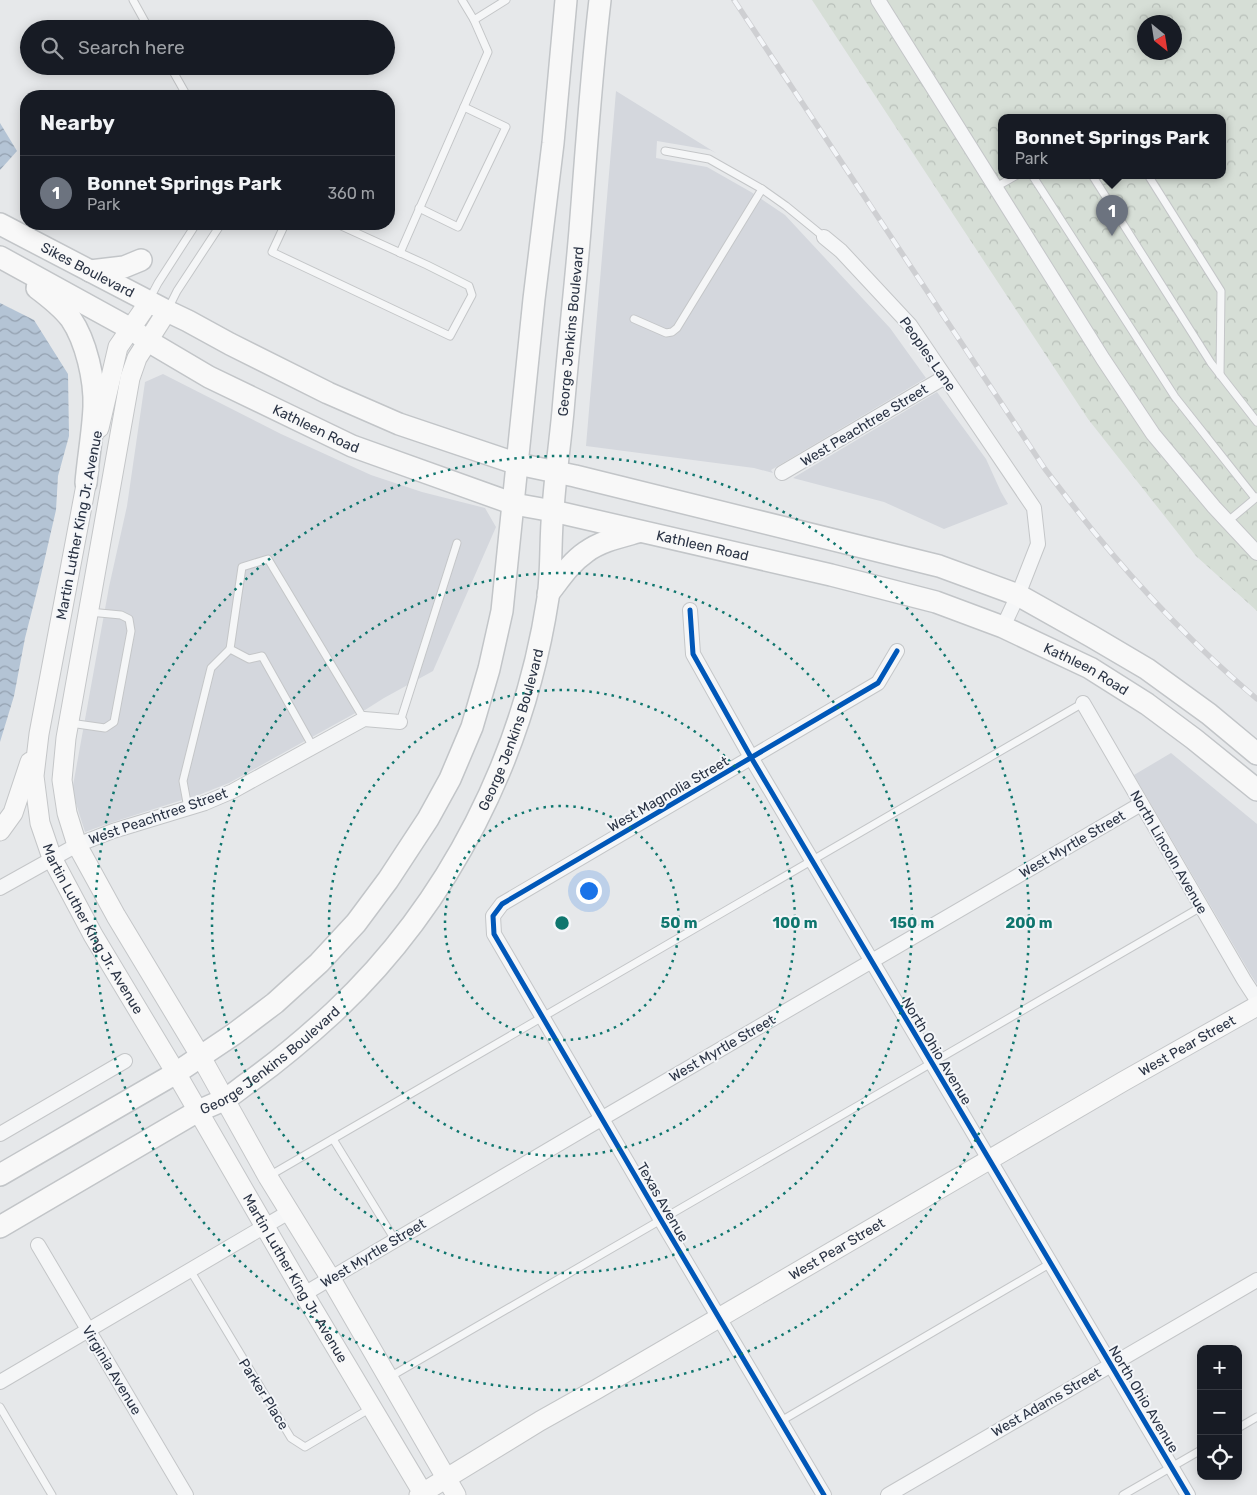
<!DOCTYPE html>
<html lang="en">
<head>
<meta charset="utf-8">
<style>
  body { margin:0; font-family:Rubik,sans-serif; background:#242831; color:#f1f3f6 }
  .controls { position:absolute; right:15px; bottom:15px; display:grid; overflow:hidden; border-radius:10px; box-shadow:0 2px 12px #0003 }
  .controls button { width:45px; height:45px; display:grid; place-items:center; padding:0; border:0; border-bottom:1px solid #363941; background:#171b24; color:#f1f3f6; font:25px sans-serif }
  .compass { position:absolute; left:1137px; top:15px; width:45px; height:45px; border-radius:50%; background:#171b24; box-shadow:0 2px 12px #0003; rotate:150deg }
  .you { position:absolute; left:588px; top:890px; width:18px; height:18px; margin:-12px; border:4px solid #fff; border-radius:50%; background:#1a73e8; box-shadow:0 0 0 8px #1a73e833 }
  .badge { display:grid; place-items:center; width:32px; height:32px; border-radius:50%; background:#6c737f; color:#fff; font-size:16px; font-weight:700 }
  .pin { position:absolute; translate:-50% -41px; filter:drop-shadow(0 1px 2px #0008) }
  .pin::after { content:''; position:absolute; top:26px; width:18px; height:15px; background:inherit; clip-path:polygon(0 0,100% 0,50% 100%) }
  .popup { position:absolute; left:998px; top:114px; width:228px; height:65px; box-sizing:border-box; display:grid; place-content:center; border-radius:10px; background:#171b24; filter:drop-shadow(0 1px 4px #0005); font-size:16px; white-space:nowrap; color:#9ea1a6 }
  .popup b { font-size:19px; color:#f1f3f6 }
  .popup::after { content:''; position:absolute; left:50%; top:100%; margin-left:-10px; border:10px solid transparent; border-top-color:#171b24 }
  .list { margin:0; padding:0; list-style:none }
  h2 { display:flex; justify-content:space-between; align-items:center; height:65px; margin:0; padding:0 20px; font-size:21px }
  h2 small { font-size:16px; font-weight:400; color:#9ea1a6 }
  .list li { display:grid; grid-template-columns:32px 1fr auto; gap:15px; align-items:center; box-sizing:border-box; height:75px; padding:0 20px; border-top:1px solid #363941 }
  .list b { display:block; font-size:19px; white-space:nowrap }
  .list p { margin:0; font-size:16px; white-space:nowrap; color:#9ea1a6 }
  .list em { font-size:16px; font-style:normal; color:#9ea1a6 }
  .icon { flex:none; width:28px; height:28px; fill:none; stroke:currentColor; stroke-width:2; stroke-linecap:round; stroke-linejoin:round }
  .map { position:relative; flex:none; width:1257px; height:1495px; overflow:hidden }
  .search { position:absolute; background:#171b24; box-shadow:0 2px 12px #0003; left:20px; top:20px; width:375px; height:55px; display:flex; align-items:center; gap:12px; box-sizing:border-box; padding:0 18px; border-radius:28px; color:#9ea1a6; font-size:19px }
  .panel { position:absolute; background:#171b24; box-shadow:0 2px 12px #0003; left:20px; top:90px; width:375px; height:140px; border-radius:20px }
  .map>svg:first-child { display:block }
  .built { fill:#d4d7dd }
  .park { fill:url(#park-crowns); fill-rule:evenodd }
  .water { fill:url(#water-waves) }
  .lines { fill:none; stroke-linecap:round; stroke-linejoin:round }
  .lane-casing { stroke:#c4c6c8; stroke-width:9 }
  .street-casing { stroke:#c4c6c8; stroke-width:16 }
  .secondary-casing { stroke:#c4c6c8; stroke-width:21 }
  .primary-casing { stroke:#c2c5c8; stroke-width:24 }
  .lane { stroke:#f5f6f7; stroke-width:7 }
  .street { stroke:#f5f6f7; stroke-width:14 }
  .secondary { stroke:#f8f8f8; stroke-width:19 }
  .primary { stroke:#f8f8f8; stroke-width:21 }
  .rail-casing { stroke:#cecfd2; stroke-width:5.5 }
  .rail { stroke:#f4f6f9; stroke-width:4; stroke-dasharray:11; stroke-linecap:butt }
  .cycleway-casing { stroke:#f4f6f9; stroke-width:8 }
  .cycleway { stroke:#0057b8; stroke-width:5 }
  .ring { fill:none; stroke:#0f766e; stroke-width:2.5; stroke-dasharray:2.5 5 }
  .labels { text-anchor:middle; stroke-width:4; stroke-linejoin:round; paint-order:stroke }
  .street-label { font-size:14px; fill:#2b3445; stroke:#f4f6f9 }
  .centre { fill:#0f766e; stroke:#f4f6f9; stroke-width:2.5 }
  .ring-label { font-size:15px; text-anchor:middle; font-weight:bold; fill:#0f766e; stroke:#f4f6f9; stroke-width:4; stroke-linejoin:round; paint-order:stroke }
</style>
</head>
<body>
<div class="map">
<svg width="1257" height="1495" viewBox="0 0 1257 1495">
  <defs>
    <pattern id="park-crowns" width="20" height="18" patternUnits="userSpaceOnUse" patternTransform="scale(1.25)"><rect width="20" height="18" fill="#d6ded6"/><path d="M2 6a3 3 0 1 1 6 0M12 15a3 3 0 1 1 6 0" fill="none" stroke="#b8bfb9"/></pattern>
    <pattern id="water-waves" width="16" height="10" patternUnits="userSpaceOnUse" patternTransform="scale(1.25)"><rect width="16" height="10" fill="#b4c4d5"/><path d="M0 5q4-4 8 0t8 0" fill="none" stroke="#93a0af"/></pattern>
  </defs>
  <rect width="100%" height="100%" fill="#e6e8ea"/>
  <g class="built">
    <polygon points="616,91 716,153 710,150 657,141 656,158 707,167 751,192 785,215 890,328 926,378 771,470 773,473 754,468 586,446"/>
    <polygon points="163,374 281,434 371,475 422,492 485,508 496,527 433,671 384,698 365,710 359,711 229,783 201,794 110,823 85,832 72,791 109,587 127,506 145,382"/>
    <polygon points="937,392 986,459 1001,492 1008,504 944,529 884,502 793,478"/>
    <polygon points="1171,753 1257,824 1257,984 1251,975 1134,775"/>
  </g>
  <path class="park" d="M812 0H1257V611L1196 556 1088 419ZM1144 22H1174V52H1144ZM1002 117H1222V175H1002Z"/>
  <g class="water">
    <polygon points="0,123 17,151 0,170"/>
    <polygon points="0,303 34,320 68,374 69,436 58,476 56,510 41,575 25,638 14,696 0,742"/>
  </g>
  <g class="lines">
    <defs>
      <g id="lane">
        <polyline points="133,0 149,29"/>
        <polyline points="462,0 474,20 506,0"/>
        <polyline points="170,66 187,96"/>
        <polyline points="665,151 709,159 762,189 786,206 824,237"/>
        <polyline points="1032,175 1175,397 1255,498"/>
        <polyline points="1092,175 1211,363 1257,422"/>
        <polyline points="1148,175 1221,291 1220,375"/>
        <polyline points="996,187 1017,175"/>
        <polyline points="419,208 458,227 506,127 464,107"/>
        <polyline points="285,224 272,252 450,336 472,295 469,286 427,265 337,224"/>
        <polyline points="400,253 488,52 474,20"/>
        <polyline points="149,300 158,283 196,224"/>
        <polyline points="168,309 177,291 221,224"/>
        <polyline points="634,319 666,333 672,332 677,328 762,189"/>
        <polyline points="1227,522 1257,497"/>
        <polyline points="400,722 457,543"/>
        <polyline points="70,723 105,728 114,722 131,631 129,619 121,615 89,612"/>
        <polyline points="313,747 262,656 249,659 230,649 242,567 268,559 364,719"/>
        <polyline points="188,808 183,781 211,668 230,649"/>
        <polyline points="333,1139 395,1240"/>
        <polyline points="269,1176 1083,703"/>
        <polyline points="190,1270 291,1438 305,1447 371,1408"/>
        <polyline points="388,1378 1201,907"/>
        <polyline points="0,1407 52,1495"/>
        <polyline points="781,1421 1051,1263"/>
        <polyline points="1238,1428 1257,1417"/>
        <polyline points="1123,1495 1201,1450"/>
      </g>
      <g id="street">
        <polyline points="878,0 1103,359 1153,434 1214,507 1257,553"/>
        <polyline points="824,237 841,251 910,325 1034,508 1038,544 1018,595 1003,627"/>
        <polyline points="782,473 945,377"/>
        <polyline points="690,610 693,654 752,759 1188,1495"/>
        <polyline points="1083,703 1244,980 1257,1000"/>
        <polyline points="0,888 77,845 113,831 205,803 233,791 364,719 400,722"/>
        <polyline points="0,1134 125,1061"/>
        <polyline points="38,1245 186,1495"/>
        <polyline points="304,1294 601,1119 1141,804"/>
        <polyline points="0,1382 289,1212"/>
        <polyline points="824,1495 661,1220 494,934 493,916 502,904 878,683 897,651"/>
        <polyline points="888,1495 1257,1280"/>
      </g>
      <g id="secondary">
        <polyline points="167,311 137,358 130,378 66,738 62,780 67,813 77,845 116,916 201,1057 268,1177 331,1279 456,1495"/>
        <polyline points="99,428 118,347 149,302"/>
        <path id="s1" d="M89 469 39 734 34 776 40 823 52 858 93 935 176 1073 304 1294 424 1495"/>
        <polyline points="0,831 13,813 30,762"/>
        <path id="s2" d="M419 1495 540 1421 597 1389 1124 1081 1257 1006"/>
      </g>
      <g id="primary">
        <path id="s3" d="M0 224 167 311 188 321 230 344 328 393 399 424 518 464 575 476 939 566 1018 595 1091 636 1147 669 1209 714 1257 754"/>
        <path id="s4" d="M0 257 131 329 148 341 209 377 352 446 514 504 553 511 831 575 936 602 1003 627 1090 668 1147 704 1194 739 1257 790"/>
        <polyline points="90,271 124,267 141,260"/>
        <path d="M37 288C49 297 62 307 71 319 86 341 95 380 94 407 93 432 88 458 86 483"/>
        <path d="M548 594C560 579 570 563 586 552 601 541 620 537 638 532"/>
        <polyline points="0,1175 176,1073 234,1034 275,1003 319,963 356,923 388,880 428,819 450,779 472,727 489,669 502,611 534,299 553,143 566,0"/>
        <path id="s5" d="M0 1227 198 1111C207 1107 218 1103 227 1098 235 1093 243 1086 252 1080 281 1059 308 1036 334 1012 450 903 524 755 548 598 552 569 550 539 553 510 555 477 560 444 563 411 568 351 575 291 580 230 586 154 591 77 600 0"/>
      </g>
    </defs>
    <use href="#lane" class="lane-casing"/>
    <use href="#street" class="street-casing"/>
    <use href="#secondary" class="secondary-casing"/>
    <use href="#primary" class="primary-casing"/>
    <use href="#lane" class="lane"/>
    <use href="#street" class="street"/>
    <use href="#secondary" class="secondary"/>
    <use href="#primary" class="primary"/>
    <defs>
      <path id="rail" d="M734 0 1045 469C1061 490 1077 511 1094 532 1143 592 1198 649 1257 699"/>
    </defs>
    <use href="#rail" class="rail-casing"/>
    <use href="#rail" class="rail"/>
    <defs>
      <g id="cycleway">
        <polyline points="690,610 693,654 752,759 1188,1495"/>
        <polyline points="824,1495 661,1220 494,934 493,916 502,904 878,683 897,651"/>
      </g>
    </defs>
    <use href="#cycleway" class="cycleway-casing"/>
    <use href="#cycleway" class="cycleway"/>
  </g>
  <g class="ring">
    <circle cx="562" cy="923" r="117"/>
    <circle cx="562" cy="923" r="233"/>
    <circle cx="562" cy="923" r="350"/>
    <circle cx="562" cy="923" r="467"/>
  </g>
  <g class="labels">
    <g class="street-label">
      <text dy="5" stroke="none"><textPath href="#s3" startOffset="99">Sikes Boulevard</textPath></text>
      <text dy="5" stroke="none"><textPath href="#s5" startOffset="1141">George Jenkins Boulevard</textPath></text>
      <text transform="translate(928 354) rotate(55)" y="5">Peoples Lane</text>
      <text transform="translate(864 425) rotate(-31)" y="5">West Peachtree Street</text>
      <text dy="5" stroke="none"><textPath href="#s4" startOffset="360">Kathleen Road</textPath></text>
      <text transform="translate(79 525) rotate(-79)" y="5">Martin Luther King Jr. Avenue</text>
      <text dy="5" stroke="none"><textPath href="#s4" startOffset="765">Kathleen Road</textPath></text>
      <text dy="5" stroke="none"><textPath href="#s4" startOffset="1170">Kathleen Road</textPath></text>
      <text dy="5" stroke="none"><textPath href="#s5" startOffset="736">George Jenkins Boulevard</textPath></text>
      <text transform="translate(668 794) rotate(-30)" y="5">West Magnolia Street</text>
      <text transform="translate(158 816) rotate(-19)" y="5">West Peachtree Street</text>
      <text transform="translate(1072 844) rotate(-30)" y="5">West Myrtle Street</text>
      <text transform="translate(1169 852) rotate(60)" y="5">North Lincoln Avenue</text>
      <text dy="5" stroke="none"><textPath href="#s1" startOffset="478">Martin Luther King Jr. Avenue</textPath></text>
      <text dy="5" stroke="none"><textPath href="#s2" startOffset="890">West Pear Street</textPath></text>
      <text transform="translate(722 1048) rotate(-30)" y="5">West Myrtle Street</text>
      <text transform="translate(937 1051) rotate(59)" y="5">North Ohio Avenue</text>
      <text dy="5" stroke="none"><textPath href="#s5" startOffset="318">George Jenkins Boulevard</textPath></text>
      <text transform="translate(663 1202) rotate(60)" y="5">Texas Avenue</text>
      <text dy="5" stroke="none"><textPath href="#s2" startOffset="485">West Pear Street</textPath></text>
      <text transform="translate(373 1253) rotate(-31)" y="5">West Myrtle Street</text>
      <text dy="5" stroke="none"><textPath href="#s1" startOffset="882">Martin Luther King Jr. Avenue</textPath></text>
      <text transform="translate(112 1370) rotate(59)" y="5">Virginia Avenue</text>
      <text transform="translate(264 1394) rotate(58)" y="5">Parker Place</text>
      <text transform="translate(1144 1399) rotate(59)" y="5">North Ohio Avenue</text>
      <text transform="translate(1046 1402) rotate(-30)" y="5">West Adams Street</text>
    </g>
  </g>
  <circle cx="562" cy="923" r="8" class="centre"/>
  <g class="ring-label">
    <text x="679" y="928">50 m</text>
    <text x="795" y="928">100 m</text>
    <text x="912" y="928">150 m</text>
    <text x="1029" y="928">200 m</text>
  </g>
</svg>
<div class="controls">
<button>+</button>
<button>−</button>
<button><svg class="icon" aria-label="locate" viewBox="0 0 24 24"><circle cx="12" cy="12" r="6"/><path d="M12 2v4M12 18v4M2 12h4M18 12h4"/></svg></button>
</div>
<svg class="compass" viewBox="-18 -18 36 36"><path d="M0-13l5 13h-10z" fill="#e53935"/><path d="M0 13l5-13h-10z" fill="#9ea1a6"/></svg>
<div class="you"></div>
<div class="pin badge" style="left:1112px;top:236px">1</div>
<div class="popup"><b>Bonnet Springs Park</b>Park</div>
<div class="search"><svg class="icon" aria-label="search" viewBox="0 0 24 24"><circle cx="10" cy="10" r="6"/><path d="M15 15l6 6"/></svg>Search here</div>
<section class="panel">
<h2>Nearby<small></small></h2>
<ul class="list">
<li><span class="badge">1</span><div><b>Bonnet Springs Park</b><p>Park</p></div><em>360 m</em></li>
</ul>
</section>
</div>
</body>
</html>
